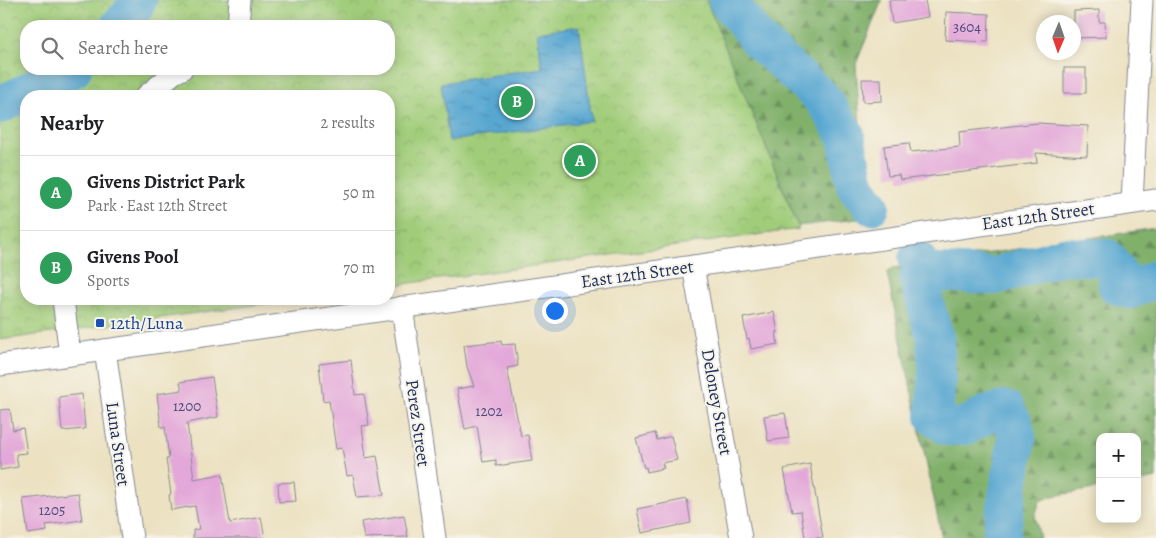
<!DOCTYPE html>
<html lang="en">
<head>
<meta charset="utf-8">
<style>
  body { margin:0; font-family:Alegreya,serif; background:#f6f6f6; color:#202124 }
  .controls { position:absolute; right:15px; bottom:15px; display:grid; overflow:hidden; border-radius:10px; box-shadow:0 2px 12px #0003 }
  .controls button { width:45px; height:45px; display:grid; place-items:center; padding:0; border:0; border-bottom:1px solid #e0e0e0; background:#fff; color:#202124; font:25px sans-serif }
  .compass { position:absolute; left:1036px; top:15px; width:45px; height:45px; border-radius:50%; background:#fff; box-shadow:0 2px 12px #0003; rotate:182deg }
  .you { position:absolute; left:554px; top:310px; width:18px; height:18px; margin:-12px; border:4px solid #fff; border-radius:50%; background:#1a73e8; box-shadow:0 0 0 8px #1a73e833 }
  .badge { display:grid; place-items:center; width:32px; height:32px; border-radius:50%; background:#111827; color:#fff; font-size:16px; font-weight:700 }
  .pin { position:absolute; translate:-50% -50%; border:2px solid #fff; box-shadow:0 1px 5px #0006 }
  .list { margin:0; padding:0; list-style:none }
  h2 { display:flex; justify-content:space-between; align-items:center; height:65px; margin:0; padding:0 20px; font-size:21px }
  h2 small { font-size:16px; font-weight:400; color:#757577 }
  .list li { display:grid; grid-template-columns:32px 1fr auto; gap:15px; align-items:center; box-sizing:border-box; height:75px; padding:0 20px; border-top:1px solid #e0e0e0 }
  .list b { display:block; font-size:19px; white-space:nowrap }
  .list p { margin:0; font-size:16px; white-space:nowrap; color:#757577 }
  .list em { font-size:16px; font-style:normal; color:#757577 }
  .icon { flex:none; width:28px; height:28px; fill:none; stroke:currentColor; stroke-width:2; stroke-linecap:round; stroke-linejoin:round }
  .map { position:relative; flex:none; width:1156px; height:538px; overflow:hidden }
  .search { position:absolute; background:#fff; box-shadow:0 2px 12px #0003; left:20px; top:20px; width:375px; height:55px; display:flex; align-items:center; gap:12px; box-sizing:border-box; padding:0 18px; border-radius:20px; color:#757577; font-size:19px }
  .panel { position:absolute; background:#fff; box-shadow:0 2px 12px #0003; left:20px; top:90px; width:375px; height:215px; border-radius:20px }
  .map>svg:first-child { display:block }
  .forest { fill:url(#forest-firs); stroke:#4e7064 }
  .park { fill:url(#park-crowns); stroke:#5e7e6c; fill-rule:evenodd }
  .water { fill:url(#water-ripples); stroke:#3a6b98 }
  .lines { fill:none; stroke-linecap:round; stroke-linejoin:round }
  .river { stroke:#58a7d1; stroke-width:38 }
  .building { fill:#e3a7d9 }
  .minor-casing { stroke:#848890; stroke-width:23 }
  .minor { stroke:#fff; stroke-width:21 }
  .transit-dot { fill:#1a4fb4; stroke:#f7f3e8; stroke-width:2 }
  .labels { text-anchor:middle; stroke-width:4; stroke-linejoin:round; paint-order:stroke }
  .number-label { font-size:15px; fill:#4d4d7d }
  .street-label { font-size:18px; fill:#1b2f5e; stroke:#f7f3e8 }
  .transit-label { font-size:18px; fill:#164399; stroke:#f7f3e8; text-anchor:start }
</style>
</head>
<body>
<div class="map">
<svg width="1156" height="538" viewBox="0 0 1156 538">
  <defs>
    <pattern id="forest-firs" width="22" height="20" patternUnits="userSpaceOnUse" patternTransform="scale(1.25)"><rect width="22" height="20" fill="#80b06a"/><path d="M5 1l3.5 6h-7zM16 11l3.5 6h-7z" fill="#68905a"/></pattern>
    <pattern id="park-crowns" width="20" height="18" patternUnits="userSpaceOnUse" patternTransform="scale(1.25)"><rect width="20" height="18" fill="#a1cd7a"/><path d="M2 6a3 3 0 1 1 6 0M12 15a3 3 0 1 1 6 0" fill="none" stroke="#8ab06c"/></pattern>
    <pattern id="water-ripples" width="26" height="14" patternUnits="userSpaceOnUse" patternTransform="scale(1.25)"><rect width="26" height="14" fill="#58a7d1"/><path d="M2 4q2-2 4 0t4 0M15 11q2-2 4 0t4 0" fill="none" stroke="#4888ad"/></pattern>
  </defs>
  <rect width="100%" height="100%" fill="#f7f3e8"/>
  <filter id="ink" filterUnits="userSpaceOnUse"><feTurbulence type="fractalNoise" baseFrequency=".02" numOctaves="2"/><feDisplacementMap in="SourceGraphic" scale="10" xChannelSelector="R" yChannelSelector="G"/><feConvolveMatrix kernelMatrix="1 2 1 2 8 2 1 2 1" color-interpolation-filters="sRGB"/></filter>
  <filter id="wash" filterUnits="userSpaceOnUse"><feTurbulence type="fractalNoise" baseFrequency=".0096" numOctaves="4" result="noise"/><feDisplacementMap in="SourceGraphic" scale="20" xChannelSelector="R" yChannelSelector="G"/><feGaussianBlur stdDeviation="1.12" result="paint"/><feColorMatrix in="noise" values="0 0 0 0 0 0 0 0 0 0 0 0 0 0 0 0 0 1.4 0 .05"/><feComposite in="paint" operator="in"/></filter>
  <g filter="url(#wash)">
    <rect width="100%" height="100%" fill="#ece2c2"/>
    <g class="forest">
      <polygon points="706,0 882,0 856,64 866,218 798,226"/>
      <polygon points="1156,228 1156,478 1137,482 1137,437 1100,437 1100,488 1053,496 1040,501 1035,516 1040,538 942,538 887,273 892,268"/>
    </g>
    <path class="park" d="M0 0H706L799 229 389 286V96H26V299H298L0 340ZM26 26H389V69H26Z"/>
    <polygon class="water" points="579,26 592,121 449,141 441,83 542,68 537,32"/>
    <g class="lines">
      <g class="river">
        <polyline points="727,0 759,41 822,98 846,135 855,185 871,206"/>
        <polyline points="119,26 130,15 138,0"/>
        <polyline points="0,105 73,69"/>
        <polyline points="917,259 925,272 995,276 1063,256 1107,258 1117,271 1117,286 1130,290 1156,279"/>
        <polyline points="925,272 918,278 935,338 937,374 934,416 948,427 966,426 987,414 1006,409 1014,424 1017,437 1001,535 1002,538"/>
      </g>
    </g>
    <g id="blocks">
      <g class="building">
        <polygon points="889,0 925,0 928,17 892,23"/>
        <polygon points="1099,10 1099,22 1105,22 1106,37 1074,38 1074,11"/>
        <polygon points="946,12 989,14 988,42 945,40"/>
        <rect x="1064" y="68" width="22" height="25"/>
        <polygon points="862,79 881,79 882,101 863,102"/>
        <polygon points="1038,123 1088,126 1087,156 1036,153 1037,163 900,180 899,175 888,176 884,146 909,143 911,152 960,147 959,132"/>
        <polygon points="774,312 778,333 776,333 778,344 751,349 749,338 747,339 743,318"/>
        <polygon points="501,341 502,345 515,344 518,366 507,368 521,436 528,435 532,461 496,466 496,460 483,462 477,426 465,429 457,389 474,386 467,367 464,345"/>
        <polygon points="351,360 355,395 364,394 369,425 362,426 366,458 377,456 384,495 357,497 353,475 347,476 342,448 336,449 329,400 323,401 319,364"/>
        <polygon points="212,377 218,417 187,423 194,479 222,474 230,523 261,517 265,538 193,538 193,530 199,529 195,506 171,510 169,495 171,494 166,459 169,459 165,427 161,427 157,394 182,390 180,382"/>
        <polygon points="82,394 85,429 62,431 59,397"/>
        <polygon points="10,409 13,430 23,428 27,453 16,454 18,467 0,470 0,410"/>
        <polygon points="785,413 789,438 768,441 764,416"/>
        <polygon points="655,433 657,440 671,436 677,460 662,463 664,468 647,472 646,467 644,468 636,438"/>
        <polygon points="810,464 823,538 805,538 801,511 792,512 784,469"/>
        <polygon points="294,482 296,501 279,502 278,483"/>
        <polygon points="78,493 82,520 46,525 47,531 28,534 23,499"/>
        <polygon points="687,499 691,523 642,533 637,509"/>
        <polygon points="404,515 408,537 364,538 361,522"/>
      </g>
    </g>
  </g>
  <g filter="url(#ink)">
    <use href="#blocks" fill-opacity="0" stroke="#848890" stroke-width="1"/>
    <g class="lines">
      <defs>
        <g id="minor">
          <polyline points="238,26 240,0"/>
          <polyline points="146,96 174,73 182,69"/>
          <polyline points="1132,203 1142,0"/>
          <polyline points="693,266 741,538"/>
          <polyline points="63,299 70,355"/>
          <polyline points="402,307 435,538"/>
          <polyline points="105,350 132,538"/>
          <polyline points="0,365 1156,200"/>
        </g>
      </defs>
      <use href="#minor" class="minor-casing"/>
      <use href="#minor" class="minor"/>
    </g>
  </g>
  <rect class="transit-dot" x="95" y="318" width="10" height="10" rx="2.5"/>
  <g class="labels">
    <g class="number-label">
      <text x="967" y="32">3604</text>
      <text x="187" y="411">1200</text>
      <text x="489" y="416">1202</text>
      <text x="52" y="515">1205</text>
    </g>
    <g class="street-label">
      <text transform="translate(1038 216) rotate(-8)" y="6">East 12th Street</text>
      <text transform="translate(637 274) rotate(-8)" y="6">East 12th Street</text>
      <text transform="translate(717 402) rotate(80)" y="6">Deloney Street</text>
      <text transform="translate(418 423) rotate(82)" y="6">Perez Street</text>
      <text transform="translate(118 444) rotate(82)" y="6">Luna Street</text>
    </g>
    <g class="transit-label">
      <text x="110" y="329">12th/Luna</text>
    </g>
  </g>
</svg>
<div class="controls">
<button>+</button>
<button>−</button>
</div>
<svg class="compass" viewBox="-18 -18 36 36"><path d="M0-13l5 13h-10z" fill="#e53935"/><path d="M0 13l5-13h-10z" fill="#757577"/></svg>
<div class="you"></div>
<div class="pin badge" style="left:580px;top:161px;background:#2e9e5b">A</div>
<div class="pin badge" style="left:517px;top:102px;background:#2e9e5b">B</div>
<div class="search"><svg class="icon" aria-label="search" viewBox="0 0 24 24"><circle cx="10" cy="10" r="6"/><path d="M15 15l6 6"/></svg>Search here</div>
<section class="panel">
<h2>Nearby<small>2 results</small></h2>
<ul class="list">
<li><span class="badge" style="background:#2e9e5b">A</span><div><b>Givens District Park</b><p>Park · East 12th Street</p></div><em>50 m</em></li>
<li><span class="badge" style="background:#2e9e5b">B</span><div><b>Givens Pool</b><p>Sports</p></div><em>70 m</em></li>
</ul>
</section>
</div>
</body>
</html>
